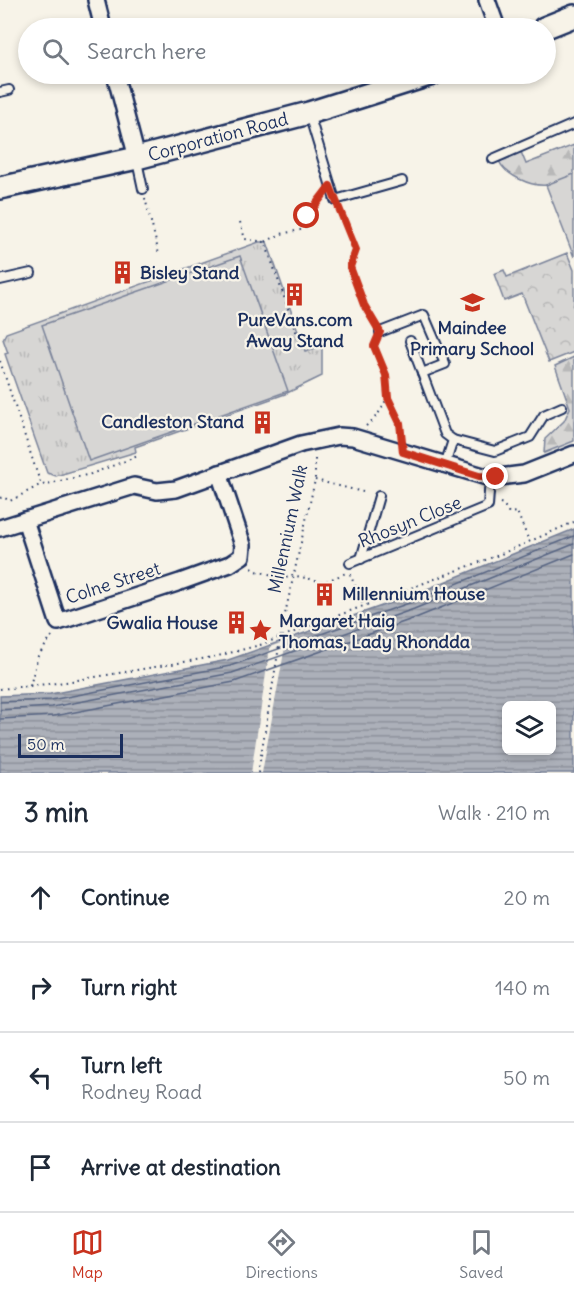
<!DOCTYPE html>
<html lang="en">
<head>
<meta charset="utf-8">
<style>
  body { margin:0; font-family:Delius,sans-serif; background:#f2f2f3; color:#1f2937 }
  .controls { position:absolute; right:18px; bottom:18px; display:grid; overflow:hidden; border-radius:9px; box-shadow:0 3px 9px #0003 }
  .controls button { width:54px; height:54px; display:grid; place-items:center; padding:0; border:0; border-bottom:2px solid #e0e1e3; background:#fff; color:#1f2937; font:30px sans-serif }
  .scale { position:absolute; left:18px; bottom:15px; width:105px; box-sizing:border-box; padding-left:6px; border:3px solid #1b2f5e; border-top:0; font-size:16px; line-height:21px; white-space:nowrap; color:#1b2f5e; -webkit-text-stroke:4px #f7f3e8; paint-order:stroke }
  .stop { position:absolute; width:18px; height:18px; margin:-14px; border:4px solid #c8321e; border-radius:50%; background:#fff }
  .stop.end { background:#c8321e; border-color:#fff; box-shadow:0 2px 6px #0008 }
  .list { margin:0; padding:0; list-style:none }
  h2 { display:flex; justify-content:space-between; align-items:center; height:78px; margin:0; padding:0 24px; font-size:26px }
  h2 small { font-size:20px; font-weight:400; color:#747a83 }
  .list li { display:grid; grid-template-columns:39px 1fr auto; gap:18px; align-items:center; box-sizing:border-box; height:90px; padding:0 24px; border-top:2px solid #e0e1e3 }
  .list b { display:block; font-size:22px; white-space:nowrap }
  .list p { margin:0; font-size:20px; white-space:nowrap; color:#747a83 }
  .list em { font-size:20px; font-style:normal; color:#747a83 }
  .icon { flex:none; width:33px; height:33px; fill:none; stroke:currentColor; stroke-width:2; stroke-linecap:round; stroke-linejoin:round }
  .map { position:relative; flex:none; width:574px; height:773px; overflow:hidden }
  .search { position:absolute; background:#fff; box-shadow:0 3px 9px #0003; left:18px; right:18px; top:18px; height:66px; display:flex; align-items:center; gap:15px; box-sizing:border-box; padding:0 21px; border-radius:33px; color:#747a83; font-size:22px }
  .sheet { height:438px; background:#fff }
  nav { display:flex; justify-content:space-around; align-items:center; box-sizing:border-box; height:84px; border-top:2px solid #e0e1e3; background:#fff; font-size:16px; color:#747a83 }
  nav a { display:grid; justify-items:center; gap:3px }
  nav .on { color:#c8321e }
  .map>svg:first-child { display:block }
  .grass { fill:url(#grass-tufts); stroke:#798299; stroke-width:1.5 }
  .forest { fill:url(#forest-firs); stroke:#798299; stroke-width:1.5 }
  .park { fill:url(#park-crowns); stroke:#798299; stroke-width:1.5 }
  .pitch { fill:#d7d6d4; stroke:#798299; stroke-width:1.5 }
  .water { fill:url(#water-rules); stroke:#727c95; stroke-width:1.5; fill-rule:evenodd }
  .pier { fill:#f7f3e8 }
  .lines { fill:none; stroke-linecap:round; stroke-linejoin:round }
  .shore { stroke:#556382; stroke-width:1.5 }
  .lane-casing { stroke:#1b2f5e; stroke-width:12 }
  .street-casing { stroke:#1b2f5e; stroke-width:20 }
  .secondary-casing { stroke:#1b2f5e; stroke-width:26 }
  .path { stroke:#1b2f5e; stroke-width:2; stroke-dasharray:1.5 4.5; stroke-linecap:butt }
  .lane { stroke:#f7f3e8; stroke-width:8 }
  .street { stroke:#f7f3e8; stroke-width:15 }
  .secondary { stroke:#f7f3e8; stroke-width:21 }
  .route { stroke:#c8321e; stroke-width:8 }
  .labels { text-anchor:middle; stroke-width:4.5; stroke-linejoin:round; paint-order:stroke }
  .street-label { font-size:18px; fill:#1b2f5e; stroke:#f7f3e8 }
  .poi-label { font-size:18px; font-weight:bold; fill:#1b2f5e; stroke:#f7f3e8; text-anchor:start }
</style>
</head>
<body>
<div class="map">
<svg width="574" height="773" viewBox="0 0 574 773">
  <defs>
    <pattern id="grass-tufts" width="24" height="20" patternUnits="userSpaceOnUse" patternTransform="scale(1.5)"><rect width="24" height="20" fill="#d7d6d4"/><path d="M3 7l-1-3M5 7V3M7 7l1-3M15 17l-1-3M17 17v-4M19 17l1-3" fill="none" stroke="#b8b8b8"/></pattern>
    <pattern id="forest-firs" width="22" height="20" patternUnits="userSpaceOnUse" patternTransform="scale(1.5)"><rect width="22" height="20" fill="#d7d6d4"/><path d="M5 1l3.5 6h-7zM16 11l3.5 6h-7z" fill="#b8b8b8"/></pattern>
    <pattern id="park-crowns" width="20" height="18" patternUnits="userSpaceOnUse" patternTransform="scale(1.5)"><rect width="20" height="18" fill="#d7d6d4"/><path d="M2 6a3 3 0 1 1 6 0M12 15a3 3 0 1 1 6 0" fill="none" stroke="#b8b8b8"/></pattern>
    <pattern id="water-rules" width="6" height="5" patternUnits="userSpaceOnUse" patternTransform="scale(1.5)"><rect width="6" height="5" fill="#acb0b9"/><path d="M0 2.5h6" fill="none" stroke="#8b909a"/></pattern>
  </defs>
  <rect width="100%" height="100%" fill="#f7f3e8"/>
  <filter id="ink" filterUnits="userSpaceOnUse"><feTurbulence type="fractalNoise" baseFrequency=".0167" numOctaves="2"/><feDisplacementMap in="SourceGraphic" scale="12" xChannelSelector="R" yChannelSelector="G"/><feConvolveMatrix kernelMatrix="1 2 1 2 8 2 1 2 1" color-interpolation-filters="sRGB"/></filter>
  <g filter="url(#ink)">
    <polygon class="grass" points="259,242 267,242 305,351 322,346 322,376 285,394 135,447 136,452 56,476 47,473 5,354 8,353 3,339 6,333"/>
    <g class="forest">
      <path d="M574 145V174C566 178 556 184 547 185 531 187 505 175 499 161L521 152 526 164Z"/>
      <polygon points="574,357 574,441 544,453 545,439 564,421 570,408 555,366"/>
    </g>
    <polygon class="park" points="567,253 574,270 574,352 549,362 522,294 504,301 494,274 504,270 507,277"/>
    <g class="pitch">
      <polygon points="574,174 574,257 546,185"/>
      <polygon points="240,256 288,391 89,461 42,325"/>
    </g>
    <path class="water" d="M574 529V773H0V696L50 694 228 660 410 596ZM506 706H552V750H506Z"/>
    <polygon class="pier" points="286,641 262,773 251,773 270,647"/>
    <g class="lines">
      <g class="shore">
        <polyline points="0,702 51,700 230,666 412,602 574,536"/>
        <polyline points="0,710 52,707 232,673 414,609 574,544"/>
        <polyline points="0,719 54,716 234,682 418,617 574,554"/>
      </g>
      <defs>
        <g id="lane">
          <polyline points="0,92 9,90"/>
          <polyline points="309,114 335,200 402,181"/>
          <polyline points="493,159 574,124"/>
          <polyline points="137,161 143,189"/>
          <polyline points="0,280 31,273"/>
          <polyline points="380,332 424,315 445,364 422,373"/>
          <polyline points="410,341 445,434 453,440 445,465"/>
          <polyline points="453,440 495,451 530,437 544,415 562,407"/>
          <polyline points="361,559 379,496"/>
          <polyline points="350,563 488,506 490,478"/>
        </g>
        <g id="street">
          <polyline points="96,0 103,28"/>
          <polyline points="487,0 497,28"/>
          <polyline points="115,74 137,158"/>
          <polyline points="25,520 58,622 180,582 230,564 242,556 243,545 219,473"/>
          <polyline points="0,528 134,486 157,491 176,489 301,444 339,436 353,437 490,478 524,474 574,454"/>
        </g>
        <g id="secondary">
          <polyline points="544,28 574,16"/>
          <polyline points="0,188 137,158 309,113 432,74"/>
        </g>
      </defs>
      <use href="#lane" class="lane-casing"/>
      <use href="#street" class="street-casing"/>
      <use href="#secondary" class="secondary-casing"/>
      <g class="path">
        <polyline points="145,198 159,254"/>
        <polyline points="340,211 356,250 350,267 364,305 374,322"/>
        <polyline points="240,222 245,239 265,242"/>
        <polyline points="302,349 265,242 281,234 305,229 307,216 322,194"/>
        <polyline points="0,361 41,485"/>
        <polyline points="388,398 401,423 402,437"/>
        <path d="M366 426C398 399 388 380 374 346L376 340"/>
        <polyline points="315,480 367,493"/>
        <polyline points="0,498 3,497 10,501 38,486 91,474 138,456"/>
        <polyline points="500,503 503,504 509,513 517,512 529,541"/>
        <polyline points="252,568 256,571 286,578 292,575 324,582 346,573"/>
        <polyline points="350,574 364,607"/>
        <polyline points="30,686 38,656 53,635"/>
        <polyline points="0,689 66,682 214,657 260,645 501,554 574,522"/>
        <polyline points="258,773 283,623 315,480 315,455"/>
      </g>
      <use href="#lane" class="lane"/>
      <use href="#street" class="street"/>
      <use href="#secondary" class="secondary"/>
    </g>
  </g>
  <g class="lines" filter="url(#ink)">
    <polyline class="route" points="307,216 330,186 356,250 350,267 364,305 380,332 374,346 386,375 388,398 400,423 403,452 479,476 496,477"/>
  </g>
  <defs>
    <symbol id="building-bare" viewBox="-9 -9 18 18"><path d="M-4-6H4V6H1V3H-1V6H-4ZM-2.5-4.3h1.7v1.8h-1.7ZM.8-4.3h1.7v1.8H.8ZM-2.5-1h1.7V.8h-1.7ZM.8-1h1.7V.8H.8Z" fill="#c8321e" stroke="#f7f3e8" stroke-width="2.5" paint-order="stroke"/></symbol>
    <symbol id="school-bare" viewBox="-9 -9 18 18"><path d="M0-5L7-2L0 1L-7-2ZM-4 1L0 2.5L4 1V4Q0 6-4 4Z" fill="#c8321e" stroke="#f7f3e8" stroke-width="2.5" paint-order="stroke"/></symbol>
    <symbol id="sight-bare" viewBox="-9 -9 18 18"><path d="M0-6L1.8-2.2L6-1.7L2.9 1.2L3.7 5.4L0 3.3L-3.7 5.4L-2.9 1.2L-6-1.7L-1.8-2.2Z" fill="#c8321e" stroke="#f7f3e8" stroke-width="2.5" paint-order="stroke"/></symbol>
  </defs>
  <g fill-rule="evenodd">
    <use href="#building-bare" x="106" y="256" width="33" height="33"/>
    <use href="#building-bare" x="278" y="278" width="33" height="33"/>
    <use href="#school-bare" x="456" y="286" width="33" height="33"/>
    <use href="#building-bare" x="246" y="406" width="33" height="33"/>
    <use href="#building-bare" x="308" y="578" width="33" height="33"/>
    <use href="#building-bare" x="220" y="606" width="33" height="33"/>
    <use href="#sight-bare" x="244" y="614" width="33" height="33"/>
  </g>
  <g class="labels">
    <g class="street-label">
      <text transform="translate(218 137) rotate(-15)" y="6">Corporation Road</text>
      <text transform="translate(410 522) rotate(-22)" y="6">Rhosyn Close</text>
      <text transform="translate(288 529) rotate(-78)" y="6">Millennium Walk</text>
      <text transform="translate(113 583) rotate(-18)" y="6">Colne Street</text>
    </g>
    <g class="poi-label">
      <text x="140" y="279">Bisley Stand</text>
      <text x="295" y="326" text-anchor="middle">PureVans.com<tspan x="295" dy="21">Away Stand</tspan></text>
      <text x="472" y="334" text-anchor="middle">Maindee<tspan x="472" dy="21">Primary School</tspan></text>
      <text x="244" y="428" text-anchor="end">Candleston Stand</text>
      <text x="342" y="600">Millennium House</text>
      <text x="279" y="627">Margaret Haig<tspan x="279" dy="21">Thomas, Lady Rhondda</tspan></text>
      <text x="218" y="629" text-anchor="end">Gwalia House</text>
    </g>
  </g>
</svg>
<div class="controls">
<button><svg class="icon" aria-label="layers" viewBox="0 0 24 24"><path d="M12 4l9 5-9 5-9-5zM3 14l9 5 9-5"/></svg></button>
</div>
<div class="scale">50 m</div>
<div class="stop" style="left:307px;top:216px"></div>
<div class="stop end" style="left:496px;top:477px"></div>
<div class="search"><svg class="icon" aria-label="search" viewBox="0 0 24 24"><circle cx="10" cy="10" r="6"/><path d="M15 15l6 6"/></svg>Search here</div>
</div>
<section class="sheet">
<h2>3 min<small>Walk · 210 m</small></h2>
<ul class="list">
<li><svg class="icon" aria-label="ahead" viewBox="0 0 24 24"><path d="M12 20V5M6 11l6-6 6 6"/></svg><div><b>Continue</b></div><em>20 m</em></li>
<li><svg class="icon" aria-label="right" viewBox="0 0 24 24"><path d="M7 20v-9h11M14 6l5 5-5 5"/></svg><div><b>Turn right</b></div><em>140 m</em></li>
<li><svg class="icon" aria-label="left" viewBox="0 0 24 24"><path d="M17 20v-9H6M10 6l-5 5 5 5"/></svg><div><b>Turn left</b><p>Rodney Road</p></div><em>50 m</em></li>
<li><svg class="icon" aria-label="arrive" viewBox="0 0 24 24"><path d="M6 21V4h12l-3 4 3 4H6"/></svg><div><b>Arrive at destination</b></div></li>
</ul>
</section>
<nav>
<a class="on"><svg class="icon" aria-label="map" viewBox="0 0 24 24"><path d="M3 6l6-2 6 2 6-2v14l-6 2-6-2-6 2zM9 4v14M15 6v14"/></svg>Map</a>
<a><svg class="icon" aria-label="directions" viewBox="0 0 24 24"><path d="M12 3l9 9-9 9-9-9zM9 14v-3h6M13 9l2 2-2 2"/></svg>Directions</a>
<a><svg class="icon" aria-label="saved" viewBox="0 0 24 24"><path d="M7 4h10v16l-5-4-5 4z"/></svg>Saved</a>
</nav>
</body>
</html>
